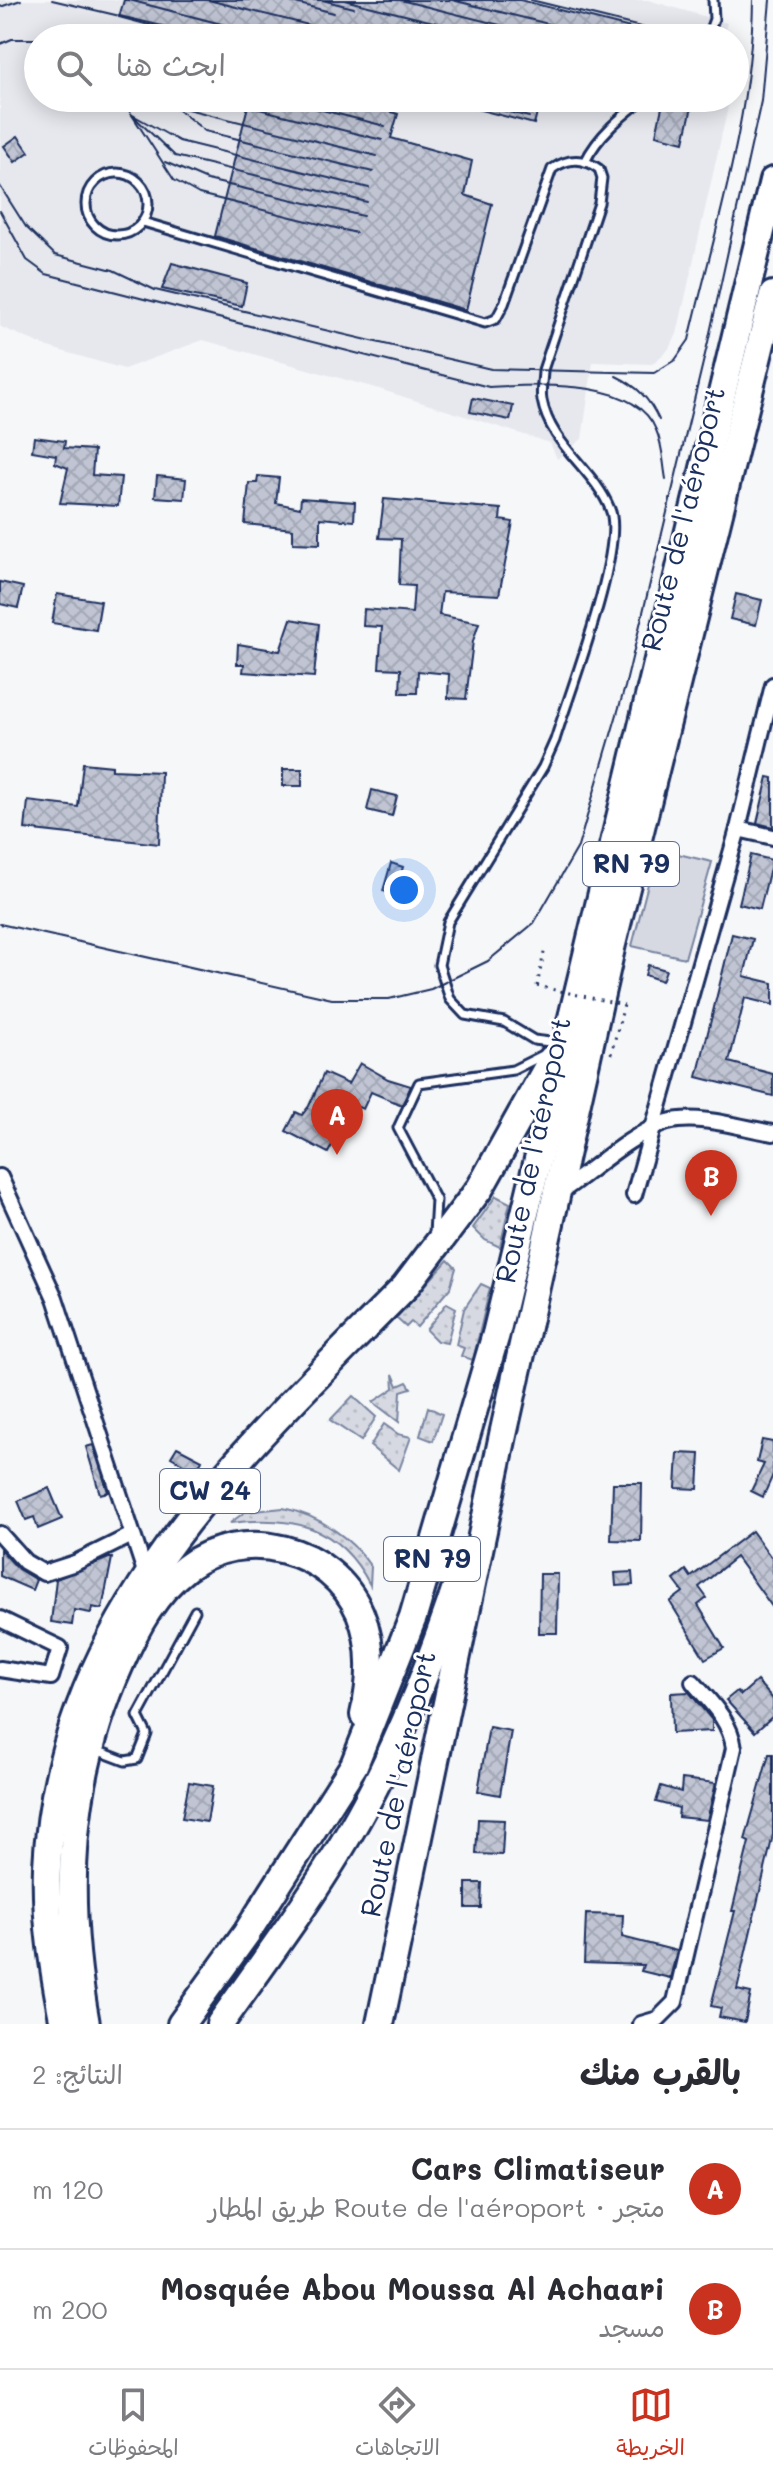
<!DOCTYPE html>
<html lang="ar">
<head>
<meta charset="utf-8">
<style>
  body { margin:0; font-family:Mali,"Playpen Sans Arabic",sans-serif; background:#f7f7f7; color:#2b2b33; direction:rtl }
  .you { position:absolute; left:404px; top:890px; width:28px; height:28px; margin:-20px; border:6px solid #fff; border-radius:50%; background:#1a73e8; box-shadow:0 0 0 12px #1a73e833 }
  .badge { display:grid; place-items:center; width:52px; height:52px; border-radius:50%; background:#c8321e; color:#fff; font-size:26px; font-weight:700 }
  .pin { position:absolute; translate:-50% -66px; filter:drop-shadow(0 2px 4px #0008) }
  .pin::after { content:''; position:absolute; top:42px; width:28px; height:24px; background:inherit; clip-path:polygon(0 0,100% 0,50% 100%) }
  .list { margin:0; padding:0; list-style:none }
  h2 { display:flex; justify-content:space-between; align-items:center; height:104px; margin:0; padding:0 32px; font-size:34px }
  h2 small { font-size:26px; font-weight:400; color:#7c7c81 }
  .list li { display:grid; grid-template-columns:52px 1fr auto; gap:24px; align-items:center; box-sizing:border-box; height:120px; padding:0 32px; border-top:2px solid #e1e1e2 }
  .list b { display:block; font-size:30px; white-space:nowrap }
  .list p { margin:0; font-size:26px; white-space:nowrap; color:#7c7c81 }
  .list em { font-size:26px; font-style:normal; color:#7c7c81 }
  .icon { flex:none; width:44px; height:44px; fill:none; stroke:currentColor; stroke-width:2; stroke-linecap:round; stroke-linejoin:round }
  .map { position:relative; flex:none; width:773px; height:2024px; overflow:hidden; direction:ltr }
  .search { position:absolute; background:#fff; box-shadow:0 4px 20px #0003; left:24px; right:24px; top:24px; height:88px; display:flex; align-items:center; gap:20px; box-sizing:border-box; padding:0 28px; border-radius:44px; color:#7c7c81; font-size:30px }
  .sheet { height:344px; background:#fff }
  nav { display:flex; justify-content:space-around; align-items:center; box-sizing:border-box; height:112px; border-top:2px solid #e1e1e2; background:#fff; font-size:22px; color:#7c7c81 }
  nav a { display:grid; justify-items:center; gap:4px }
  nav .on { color:#c8321e }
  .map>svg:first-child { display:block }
  .built { fill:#e6e8ee }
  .grass { fill:url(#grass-dots); stroke:#7884a0; stroke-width:2 }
  .garden { fill:#d6d9e2; stroke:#7884a0; stroke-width:2 }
  .building { fill:url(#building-cross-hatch); stroke:#1b2f5e; stroke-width:2 }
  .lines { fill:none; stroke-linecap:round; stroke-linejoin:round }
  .lane-casing { stroke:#1b2f5e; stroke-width:13 }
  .street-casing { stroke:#1b2f5e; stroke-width:20 }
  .highway-casing { stroke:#1b2f5e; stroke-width:32 }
  .path { stroke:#1b2f5e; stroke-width:3; stroke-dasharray:2 6; stroke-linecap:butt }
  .lane { stroke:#fff; stroke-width:7 }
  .street { stroke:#fff; stroke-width:14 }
  .highway { stroke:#fff; stroke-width:26 }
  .tram { stroke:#1b2f5e; stroke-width:2 }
  .path-bridge { stroke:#1b2f5e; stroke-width:3; stroke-dasharray:2 6; stroke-linecap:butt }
  .labels { text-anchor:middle; stroke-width:6; stroke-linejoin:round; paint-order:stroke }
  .shield { fill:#fff; stroke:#5f6d8e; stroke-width:2 }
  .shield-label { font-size:26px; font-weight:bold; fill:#1b2f5e }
  .street-label { font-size:28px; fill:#1b2f5e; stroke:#fff }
</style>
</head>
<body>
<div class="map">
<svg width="773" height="2024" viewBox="0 0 773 2024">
  <defs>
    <pattern id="grass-dots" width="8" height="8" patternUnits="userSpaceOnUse" patternTransform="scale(2)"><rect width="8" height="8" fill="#d6d9e2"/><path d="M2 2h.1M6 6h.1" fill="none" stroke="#b7bbc4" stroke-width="1.8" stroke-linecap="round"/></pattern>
    <pattern id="building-cross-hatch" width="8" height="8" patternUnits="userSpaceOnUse" patternTransform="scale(2)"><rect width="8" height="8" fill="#c0c4d3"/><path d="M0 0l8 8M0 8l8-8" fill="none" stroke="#a4a9b8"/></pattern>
  </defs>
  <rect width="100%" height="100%" fill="#f6f7f9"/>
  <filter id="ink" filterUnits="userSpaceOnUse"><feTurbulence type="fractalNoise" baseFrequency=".0125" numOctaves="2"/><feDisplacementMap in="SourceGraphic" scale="16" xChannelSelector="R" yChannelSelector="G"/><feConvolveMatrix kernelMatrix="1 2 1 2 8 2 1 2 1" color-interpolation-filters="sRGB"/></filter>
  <g filter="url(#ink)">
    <polygon class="built" points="0,0 648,0 727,23 723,38 38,38 38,98 730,98 677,334 668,350 652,364 593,362 582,439 557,459 550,443 379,389 203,340 124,369 48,347 3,328 0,326"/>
    <g class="grass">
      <polygon points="496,1196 510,1203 500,1247 485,1240 473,1228"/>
      <polygon points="448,1260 456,1268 450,1288 417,1327 411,1322 406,1327 396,1318"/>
      <polygon points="481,1284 490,1288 473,1360 461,1356 464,1348 456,1345 464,1309"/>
      <polygon points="447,1303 456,1308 447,1343 437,1341 426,1330"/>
      <polygon points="393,1374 398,1386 407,1382 411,1388 401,1391 399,1422 373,1402 394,1388"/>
      <polygon points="353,1396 376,1417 361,1441 330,1420"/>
      <polygon points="428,1407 442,1414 433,1441 420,1436"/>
      <polygon points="384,1424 398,1434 411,1437 399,1470 370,1446"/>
      <path d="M283 1508C318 1515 351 1537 371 1567L370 1585C339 1525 292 1515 230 1523L245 1512Z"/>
    </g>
    <polygon class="garden" points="657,849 712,862 685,958 632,946"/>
    <g class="building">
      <polygon points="124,0 520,0 654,34 654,38 178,38 179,33 119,17"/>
      <polygon points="250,98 343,98 398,114 391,138 472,161 465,195 492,204 466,310 215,236"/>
      <polygon points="450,98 541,98 534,124 450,102"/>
      <polygon points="664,98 694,98 684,142 656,135"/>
      <polygon points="18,136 29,152 15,162 4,146"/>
      <polygon points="172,263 247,283 242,306 162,289"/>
      <polygon points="473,398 513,406 510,420 470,412"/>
      <polygon points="34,437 65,441 64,448 94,450 92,475 121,477 118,506 60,503 68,468 55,463 56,455 32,451"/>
      <polygon points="157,476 186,479 184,499 155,497"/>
      <polygon points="258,476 279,478 276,503 300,508 301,498 355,502 354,521 320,518 320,544 293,543 293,529 245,524 249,483 257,483"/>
      <polygon points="384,499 501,509 500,520 513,522 499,595 442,592 439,615 479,623 473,641 466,699 448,698 449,674 418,671 417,693 400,693 401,669 379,668 382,627 363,626 364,609 412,613 414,586 399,585 401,539 379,538"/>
      <polygon points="0,582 23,587 18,608 0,604"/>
      <polygon points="57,594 101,601 96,630 52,623"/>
      <polygon points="736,594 762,600 756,625 730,619"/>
      <polygon points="291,619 319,624 314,677 243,672 244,664 237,664 238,644 280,651"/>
      <polygon points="83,763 112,766 112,770 161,772 159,844 25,829 28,801 78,807"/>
      <rect x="283" y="769" width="19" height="17"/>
      <polygon points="768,777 773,778 773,827 757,823"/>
      <polygon points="372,790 397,796 392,816 367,810"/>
      <polygon points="751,855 772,860 760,909 739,904"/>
      <polygon points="391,863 403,867 395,894 383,891"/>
      <polygon points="732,934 753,939 744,976 773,983 773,1005 745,998 729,1062 773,1074 773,1096 697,1077"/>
      <polygon points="648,965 666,970 662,981 645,975"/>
      <polygon points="360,1063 388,1079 411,1086 402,1105 371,1092 363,1109 353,1105 328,1153 286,1131 296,1112 302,1115 309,1106 324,1073 348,1084"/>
      <polygon points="762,1440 773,1442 773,1475 763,1497 751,1491 764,1464 757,1462"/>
      <polygon points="93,1445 108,1492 100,1494 86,1447"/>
      <polygon points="177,1447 202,1460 194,1476 180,1468 183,1464 171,1457"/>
      <polygon points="678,1453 700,1454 698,1489 676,1488"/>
      <polygon points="613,1483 642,1483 641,1541 611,1540"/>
      <polygon points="49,1488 62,1519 38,1529 34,1517 26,1520 18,1501"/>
      <polygon points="752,1531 773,1560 773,1608 736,1557 699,1587 707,1598 698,1605 724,1648 705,1659 670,1602 683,1592 674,1580 686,1570 691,1577"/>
      <polygon points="0,1549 18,1569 36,1580 32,1590 0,1576"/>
      <polygon points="109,1558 112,1558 102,1609 92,1607 91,1613 74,1610 72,1625 51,1622 56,1579"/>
      <polygon points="632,1572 633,1585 616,1586 615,1573"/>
      <polygon points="540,1574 558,1574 557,1633 539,1633"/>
      <polygon points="757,1681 773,1699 773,1716 755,1732 726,1700 737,1691 741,1695"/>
      <polygon points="689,1692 712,1720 712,1731 672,1733 671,1693"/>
      <polygon points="489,1727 511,1731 500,1795 478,1791"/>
      <polygon points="769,1754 773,1754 773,1835 737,1990 751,1993 745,2022 719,2017 721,2008 711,2006 735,1911 732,1911 749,1842 745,1840"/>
      <polygon points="682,1779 716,1783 707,1820 678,1817 679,1808 656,1802 661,1786 681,1792"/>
      <polygon points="189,1782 213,1786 207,1822 182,1818"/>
      <polygon points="478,1819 504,1820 502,1855 476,1854"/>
      <polygon points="466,1883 482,1883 481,1908 466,1908"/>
      <polygon points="586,1914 623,1915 622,1937 677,1951 670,1978 641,1971 643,1965 584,1963"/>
    </g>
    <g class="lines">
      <defs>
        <g id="lane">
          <polyline points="707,38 714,19 713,0"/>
          <path d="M585 162C598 135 622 116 645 98"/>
          <circle cx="117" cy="204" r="31"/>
          <path d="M143 222 485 323 496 319 504 304 552 169C568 158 583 157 599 169L602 178 599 203 543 370C543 380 540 390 542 400 550 445 594 469 610 509 626 547 569 694 555 740L543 767 448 922 439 965 450 999 465 1015 504 1022 534 1040 558 1043"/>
          <polyline points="434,1234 436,1200 398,1128 419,1083 513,1070 545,1054"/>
          <polyline points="96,1750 125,1761 137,1759 147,1734 138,1716 195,1611"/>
        </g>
        <g id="street">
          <polyline points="738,829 773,837"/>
          <polyline points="0,1177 55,1298 148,1581"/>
          <path d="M559 1193C590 1172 633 1132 668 1122 699 1114 742 1128 773 1133"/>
          <polyline points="634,1195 738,829 773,685"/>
          <polyline points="0,1534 25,1562 44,1573 75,1563 132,1535"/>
          <polyline points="0,1619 60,1648 51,1677 0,1669"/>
          <path d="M641 2024 658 2019 675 2002 734 1748C730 1720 711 1703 693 1682"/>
        </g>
        <g id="highway">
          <path d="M64 2024C54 1973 45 1919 47 1867 58 1617 243 1452 405 1287L480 1188 552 1059"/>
          <path d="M86 2024C63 1897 67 1781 121 1662 136 1627 155 1592 186 1568 243 1525 332 1547 360 1613 374 1646 372 1681 364 1715"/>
          <polyline points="181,2024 246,1934 354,1765 413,1617 496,1334 773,181"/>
          <path d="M220 2024C273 1949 329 1875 371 1794 408 1723 436 1649 461 1572"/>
          <polyline points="380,2024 503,1435 612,944 773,295"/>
        </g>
      </defs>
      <use href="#lane" class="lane-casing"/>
      <use href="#street" class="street-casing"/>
      <use href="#highway" class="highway-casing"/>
      <g class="path">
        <polyline points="537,986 545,948"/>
        <polyline points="611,1054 624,1005"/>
      </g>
      <use href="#lane" class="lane"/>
      <use href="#street" class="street"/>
      <use href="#highway" class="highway"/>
      <g class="tram">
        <polyline points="52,0 213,38"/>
        <polyline points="129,0 275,38"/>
        <polyline points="208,0 361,38"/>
        <polyline points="284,0 334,13"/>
        <polyline points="322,0 354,8"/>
        <polyline points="344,0 498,38"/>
        <polyline points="400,0 552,38"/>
        <polyline points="452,0 605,38"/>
        <polyline points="531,0 685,38"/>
        <polyline points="0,7 21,0"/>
        <polyline points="385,25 435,38"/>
        <polyline points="350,26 398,38"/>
        <polyline points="0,44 12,39 38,39"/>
        <polyline points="121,98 174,180 199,194 356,233"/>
        <polyline points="164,98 205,131 373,172"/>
        <polyline points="215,98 382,140"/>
        <polyline points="275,98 385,126"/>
        <polyline points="453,98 529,117"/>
        <polyline points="506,98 535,105"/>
        <polyline points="548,98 557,100"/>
        <polyline points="179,107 377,156"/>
        <polyline points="165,162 207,180 363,216"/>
        <path d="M0 186 26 227 55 255 113 270 155 290 491 369 654 373 675 360 689 340C715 229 752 115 753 0"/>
        <polyline points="367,202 175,156 131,114 179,141 369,188"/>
        <path d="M0 211 27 260 46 274 489 387C536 385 635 377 656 430 663 445 663 463 666 479"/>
        <path d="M616 376C637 386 649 398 659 420"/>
        <polyline points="0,924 332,999 389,999 431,989 488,961 534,923 578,847 625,687 708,342 761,101 770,0"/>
      </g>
      <polyline class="path-bridge" points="537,986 624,1005"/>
    </g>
  </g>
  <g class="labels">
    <g class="shield">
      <rect x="583" y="842" width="96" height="44" rx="6"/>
      <rect x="160" y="1469" width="100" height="44" rx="6"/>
      <rect x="384" y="1537" width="96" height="44" rx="6"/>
    </g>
    <g class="shield-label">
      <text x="631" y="873">RN 79</text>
      <text x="210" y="1500">CW 24</text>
      <text x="432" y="1568">RN 79</text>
    </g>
    <g class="street-label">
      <text transform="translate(683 519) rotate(-76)" y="10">Route de l'aéroport</text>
      <text transform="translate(533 1150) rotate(-78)" y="10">Route de l'aéroport</text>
      <text transform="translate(398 1784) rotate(-78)" y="10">Route de l'aéroport</text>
    </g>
  </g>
</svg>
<div class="you"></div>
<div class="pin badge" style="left:337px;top:1155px">A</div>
<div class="pin badge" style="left:711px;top:1216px">B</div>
<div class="search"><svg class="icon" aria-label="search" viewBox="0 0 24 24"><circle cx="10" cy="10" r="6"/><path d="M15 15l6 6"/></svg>ابحث هنا</div>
</div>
<section class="sheet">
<h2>بالقرب منك<small>النتائج: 2</small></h2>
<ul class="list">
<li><span class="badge">A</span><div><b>Cars Climatiseur</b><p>متجر · Route de l'aéroport طريق المطار</p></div><em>120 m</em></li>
<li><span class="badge">B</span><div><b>Mosquée Abou Moussa Al Achaari</b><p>مسجد</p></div><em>200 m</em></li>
</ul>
</section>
<nav>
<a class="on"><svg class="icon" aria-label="map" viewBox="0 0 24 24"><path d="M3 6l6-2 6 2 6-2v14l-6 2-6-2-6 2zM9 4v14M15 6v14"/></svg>الخريطة</a>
<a><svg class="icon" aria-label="directions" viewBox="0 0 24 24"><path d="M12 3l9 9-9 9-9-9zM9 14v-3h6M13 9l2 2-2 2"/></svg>الاتجاهات</a>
<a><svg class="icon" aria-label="saved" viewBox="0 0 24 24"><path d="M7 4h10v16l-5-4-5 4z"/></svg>المحفوظات</a>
</nav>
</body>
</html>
